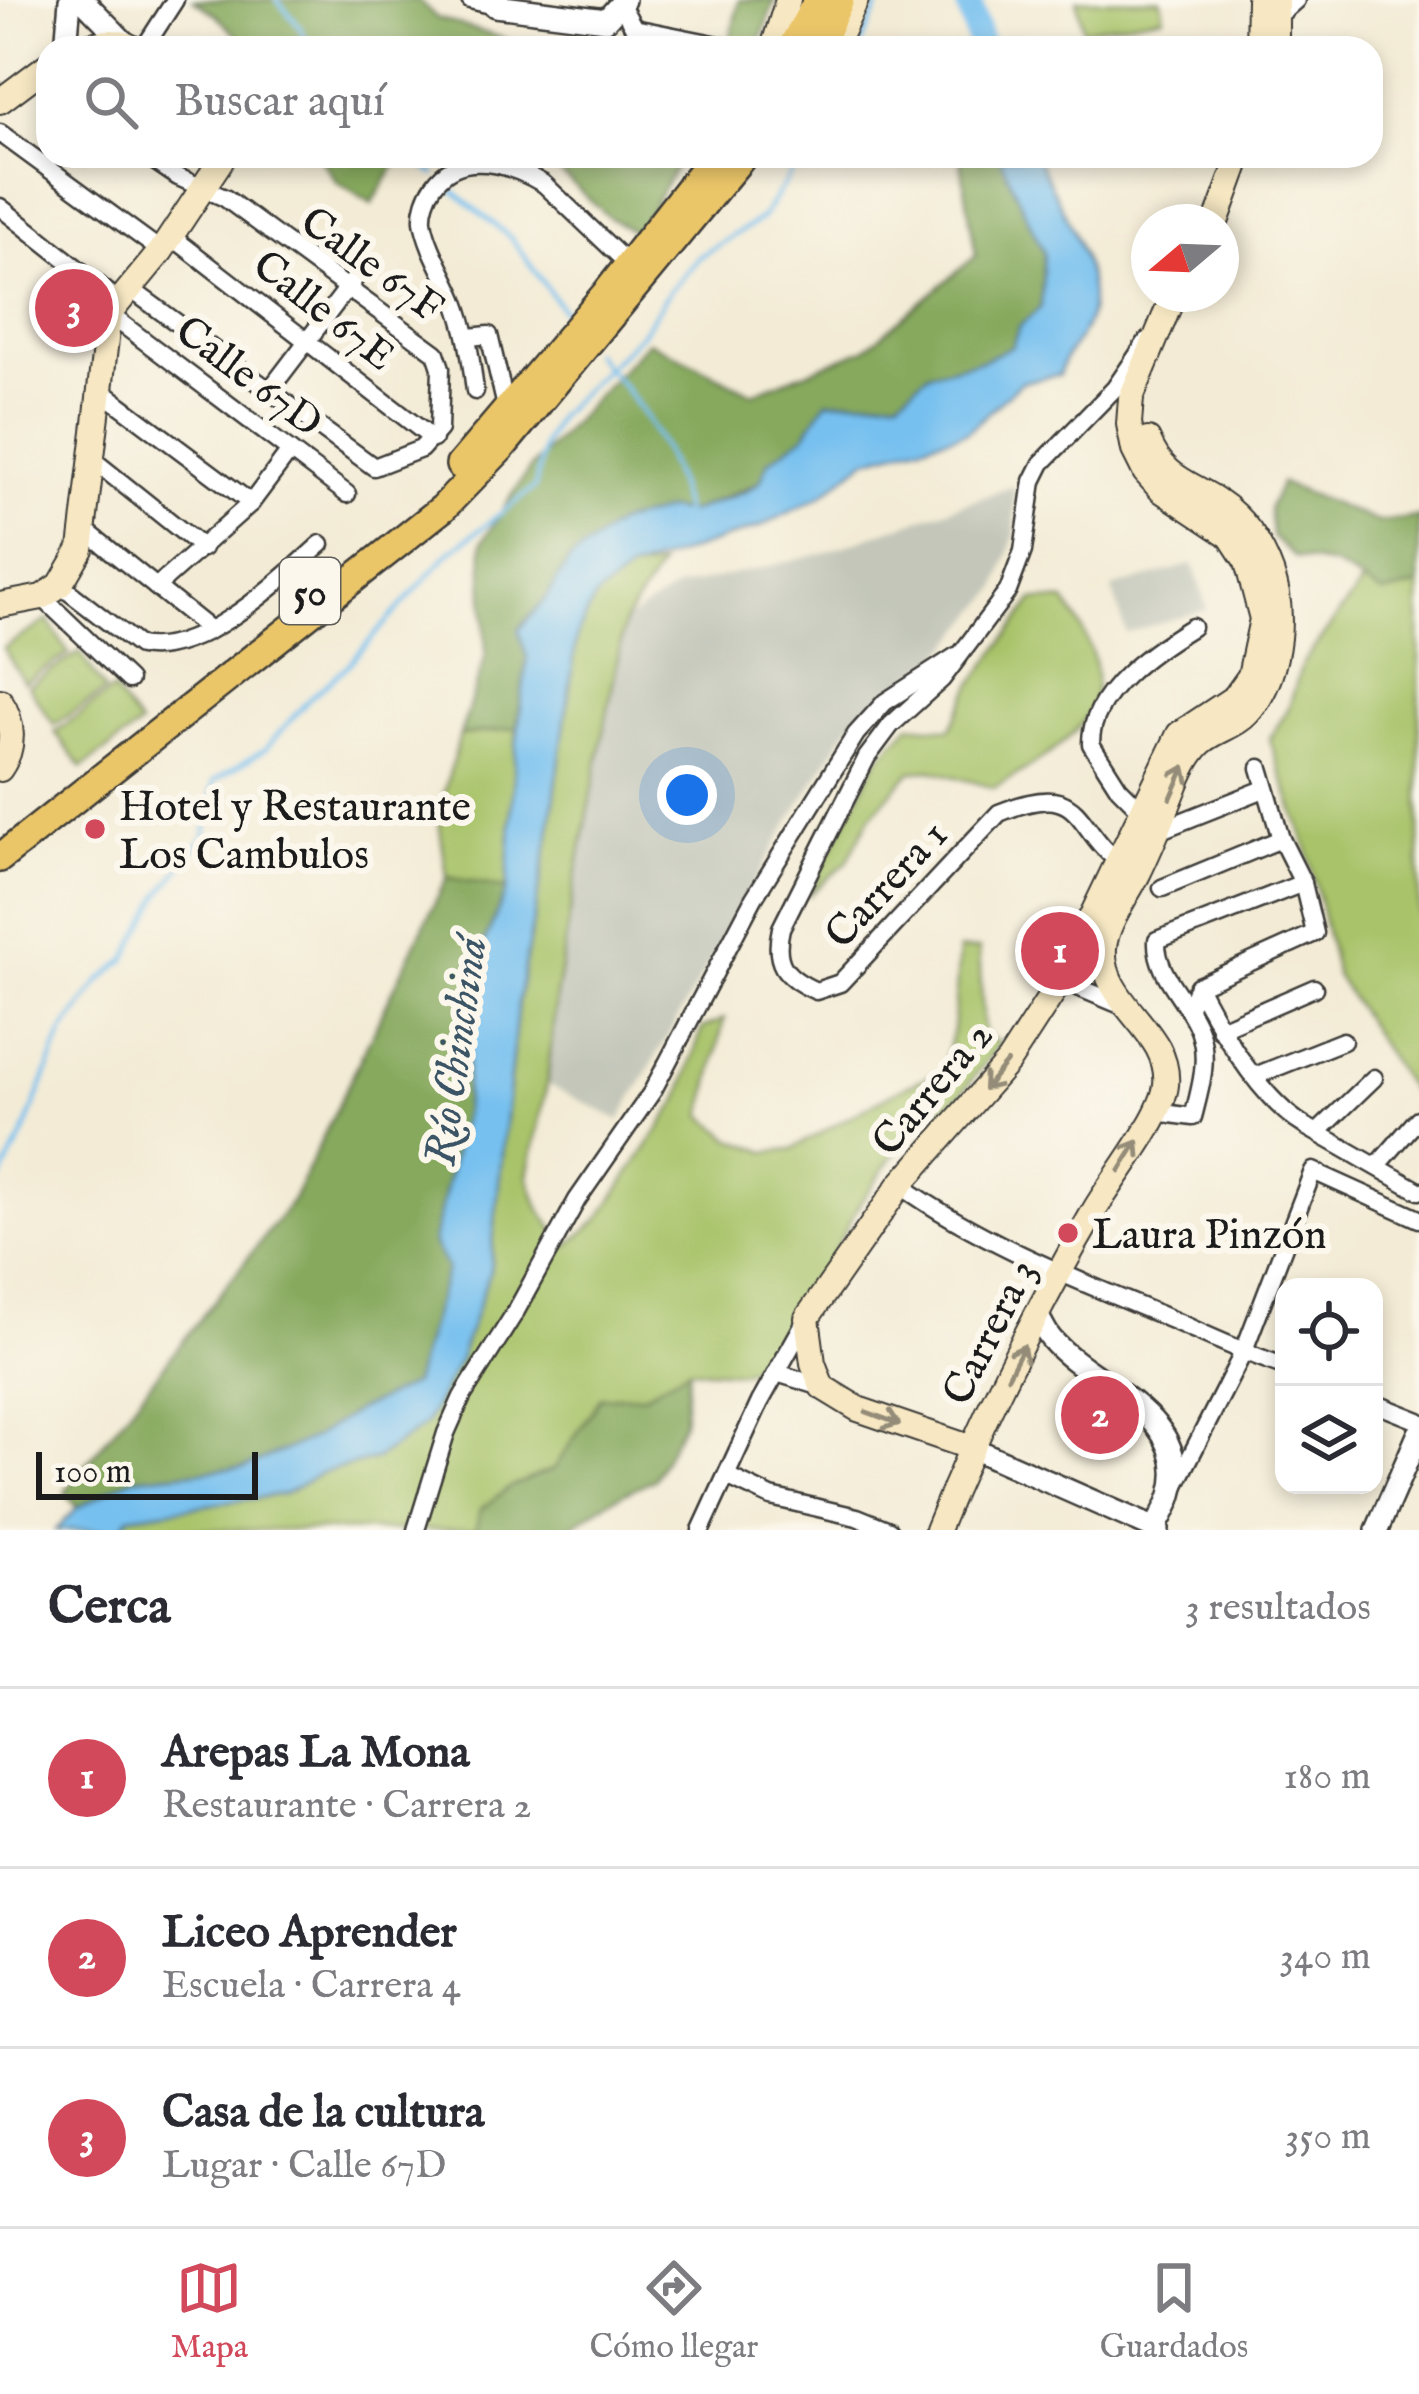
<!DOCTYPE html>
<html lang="es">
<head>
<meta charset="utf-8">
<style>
  body { margin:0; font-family:"IM FELL English",serif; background:#f2f2f3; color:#2b2b33 }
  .controls { position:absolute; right:36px; bottom:36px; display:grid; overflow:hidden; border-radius:24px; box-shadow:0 6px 18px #0003 }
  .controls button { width:108px; height:108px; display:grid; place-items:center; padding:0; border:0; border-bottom:3px solid #e1e1e2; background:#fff; color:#2b2b33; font:60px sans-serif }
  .compass { position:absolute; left:1131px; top:204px; width:108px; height:108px; border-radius:50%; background:#fff; box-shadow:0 6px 18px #0003; rotate:251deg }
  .scale { position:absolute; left:36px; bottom:30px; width:222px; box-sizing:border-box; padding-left:12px; border:6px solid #1c1c1c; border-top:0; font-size:33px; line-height:42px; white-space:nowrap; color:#1c1c1c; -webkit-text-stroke:9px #fbf7ec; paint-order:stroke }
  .you { position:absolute; left:687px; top:795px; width:42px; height:42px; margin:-30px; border:9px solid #fff; border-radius:50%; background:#1a73e8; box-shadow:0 0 0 18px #1a73e833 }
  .badge { display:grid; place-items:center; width:78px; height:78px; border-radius:50%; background:#d1495b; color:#fff; font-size:39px; font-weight:700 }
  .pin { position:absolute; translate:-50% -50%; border:6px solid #fff; box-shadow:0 3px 12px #0006 }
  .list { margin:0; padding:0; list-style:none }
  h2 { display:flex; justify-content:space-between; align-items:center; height:156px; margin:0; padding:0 48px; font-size:51px }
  h2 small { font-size:39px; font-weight:400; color:#7c7c81 }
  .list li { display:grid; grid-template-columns:78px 1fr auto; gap:36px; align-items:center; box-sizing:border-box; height:180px; padding:0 48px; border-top:3px solid #e1e1e2 }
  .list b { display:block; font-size:45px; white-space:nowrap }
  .list p { margin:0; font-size:39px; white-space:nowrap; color:#7c7c81 }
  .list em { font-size:39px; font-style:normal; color:#7c7c81 }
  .icon { flex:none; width:66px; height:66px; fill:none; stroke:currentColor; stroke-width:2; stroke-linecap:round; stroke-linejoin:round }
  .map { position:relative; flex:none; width:1419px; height:1530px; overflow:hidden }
  .search { position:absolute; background:#fff; box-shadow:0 6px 18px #0003; left:36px; right:36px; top:36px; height:132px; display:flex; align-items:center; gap:30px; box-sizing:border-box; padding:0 42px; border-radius:36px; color:#7c7c81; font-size:45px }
  .sheet { height:696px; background:#fff }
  nav { display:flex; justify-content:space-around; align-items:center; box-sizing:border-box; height:168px; border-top:3px solid #e1e1e2; background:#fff; font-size:33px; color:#7c7c81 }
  nav a { display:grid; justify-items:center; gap:6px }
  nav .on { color:#d1495b }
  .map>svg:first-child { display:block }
  .industrial { fill:#c3c6b9 }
  .green { fill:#a8c369; stroke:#627042; stroke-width:3 }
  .forest { fill:#86a95d; stroke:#51623c; stroke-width:3 }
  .water { fill:#76c0ef; stroke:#496e86; stroke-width:3 }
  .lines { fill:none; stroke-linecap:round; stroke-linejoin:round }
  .stream { stroke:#76c0ef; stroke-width:4.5 }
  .river { stroke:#76c0ef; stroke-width:27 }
  .minor-casing { stroke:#3c3b38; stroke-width:21 }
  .tertiary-casing { stroke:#3c3b38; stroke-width:26 }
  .secondary-casing { stroke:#3c3b38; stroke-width:28 }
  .trunk-casing { stroke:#3c3b38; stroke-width:32 }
  .minor { stroke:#fff; stroke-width:16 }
  .tertiary { stroke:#fff; stroke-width:21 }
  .secondary { stroke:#f7e8c3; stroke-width:24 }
  .trunk { stroke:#ebc669; stroke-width:27 }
  .oneway { stroke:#948c78 }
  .poi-dot { fill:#d1495b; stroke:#fbf7ec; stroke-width:4.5 }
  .labels { text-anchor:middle; stroke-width:12; stroke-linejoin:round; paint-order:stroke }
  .shield { fill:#fbf7ec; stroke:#5f5e5a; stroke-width:3 }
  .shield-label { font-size:39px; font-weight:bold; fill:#1c1c1c }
  .street-label { font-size:42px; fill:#1c1c1c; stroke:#fbf7ec }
  .poi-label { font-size:42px; fill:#1c1c1c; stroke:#fbf7ec; text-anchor:start }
  .water-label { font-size:45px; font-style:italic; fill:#3c5566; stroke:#fbf7ec }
</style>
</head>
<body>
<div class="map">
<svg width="1419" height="1530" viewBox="0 0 1419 1530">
  <rect width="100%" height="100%" fill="#fbf7ec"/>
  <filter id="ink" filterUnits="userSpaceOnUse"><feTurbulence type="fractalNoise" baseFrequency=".00833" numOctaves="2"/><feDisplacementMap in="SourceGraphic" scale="24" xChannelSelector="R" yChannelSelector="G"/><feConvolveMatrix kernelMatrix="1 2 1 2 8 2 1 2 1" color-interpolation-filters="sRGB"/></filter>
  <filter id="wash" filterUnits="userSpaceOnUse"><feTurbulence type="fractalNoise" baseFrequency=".004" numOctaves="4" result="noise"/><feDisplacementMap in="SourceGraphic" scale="48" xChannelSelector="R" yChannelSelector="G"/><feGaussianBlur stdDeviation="2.7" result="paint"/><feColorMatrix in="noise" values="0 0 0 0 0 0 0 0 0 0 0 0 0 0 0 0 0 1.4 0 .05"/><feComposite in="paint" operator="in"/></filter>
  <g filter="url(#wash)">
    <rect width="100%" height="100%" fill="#f3ebd5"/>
    <g class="industrial">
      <polygon points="1014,486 1015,533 997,589 938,659 914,673 850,724 781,835 620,1120 547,1084 556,997 577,871 625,621 677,588 820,554"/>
      <polygon points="1193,564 1207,609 1126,633 1112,588"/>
    </g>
    <g class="green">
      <polygon points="1077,0 1161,0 1164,16 1083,30"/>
      <polygon points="660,566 625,621 577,871 556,997 547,1084 528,1176 539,1208 567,1247 599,1219 680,1098 702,1028 724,1019 703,1115 730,1138 766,1152 792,1149 901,1088 942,1071 953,1030 959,950 979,949 984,1034 1000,1043 961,1094 921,1124 895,1153 858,1206 786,1343 768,1360 741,1372 689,1369 643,1395 601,1397 554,1469 511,1487 481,1509 475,1530 119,1530 129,1516 284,1494 321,1473 376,1459 490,1271 518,1001 549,837 577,635 595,598 628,571"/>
      <polygon points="1363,582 1383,594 1419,585 1419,1104 1336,975 1307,848 1269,739 1288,710 1302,664"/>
      <path d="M1034 600 1065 601C1133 700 1081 739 994 788L931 770 911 771 870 817 847 862 808 896 877 760 910 725 950 729 973 683Z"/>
      <polygon points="48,620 69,654 24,682 3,648"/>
      <polygon points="80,652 105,691 54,725 28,686"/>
      <polygon points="113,690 140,726 82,768 55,732"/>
      <polygon points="517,728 507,889 447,877 438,814 460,735"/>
    </g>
    <g class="forest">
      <polygon points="193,0 418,0 437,18 534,48 249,48 216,15"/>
      <polygon points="739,0 775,0 758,48 728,48"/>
      <polygon points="319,156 401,156 372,204 337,182"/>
      <polygon points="543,156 682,156 637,233 607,216"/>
      <polygon points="960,156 999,156 1044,253 1041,307 1019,327 1012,346 983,360 929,373 900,398 827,401 804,436 769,461 760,482 691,512 667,510 569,561 546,599 518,629 527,657 517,728 460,735 486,655 482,542 528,471 648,341 753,393 865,349 976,256"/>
      <polygon points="1281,483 1378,522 1419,517 1419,585 1383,594 1334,565 1295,558 1272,537 1269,507"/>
      <polygon points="447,877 507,889 483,946 470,1020 464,1111 433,1242 448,1268 413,1385 356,1411 313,1438 246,1467 133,1478 77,1508 65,1492 293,1200"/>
      <polygon points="689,1369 683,1422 654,1479 612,1499 566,1530 475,1530 481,1509 510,1487 554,1469 601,1397 643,1395"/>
    </g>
    <path class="water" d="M999 156H1036C1056 198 1107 279 1086 325 1077 344 1064 353 1059 375L1021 382 967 432 867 459 821 496 760 527 629 571 595 598 577 635 549 837 518 1001 490 1271 459 1360 426 1424 376 1459 321 1473 284 1494 130 1516 119 1530H56L77 1508 133 1478 246 1467 313 1438 356 1411 413 1384 447 1268 433 1242 464 1111 470 1020 483 946 507 889 515 755 527 657 518 630 546 599 569 561 618 523 667 510 691 512 745 492 760 482 769 461 804 436 827 401 900 398 929 373 983 360 1012 346 1019 327 1041 307 1044 253Z"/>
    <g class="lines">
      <g class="stream">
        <polyline points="277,0 300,27 310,48"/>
        <polyline points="859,48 881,0"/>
        <polyline points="410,156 434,174"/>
        <polyline points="443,182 512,239 568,318"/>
        <path d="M593 352C604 367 619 380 630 395 657 431 677 473 685 517"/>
        <polyline points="0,1181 23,1135 63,1032 100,981 126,959 160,895 205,835 214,781 265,749 310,698 345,668 449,553 535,487 544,444 558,416 642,333 670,291 700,256 761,219 803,156"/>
      </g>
      <polyline class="river" points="968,0 982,48"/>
    </g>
  </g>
  <g filter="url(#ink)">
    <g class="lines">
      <defs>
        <g id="minor">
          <polyline points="470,0 495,6"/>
          <polyline points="620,3 634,28 724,46"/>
          <polyline points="1278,16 1296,0"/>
          <polyline points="144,48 175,0"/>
          <polyline points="0,133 161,251"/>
          <polyline points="0,207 121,303"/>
          <polyline points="171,236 433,439"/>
          <polyline points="132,290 374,467 421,449 439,429 441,368 436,353 225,198 178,177 147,156"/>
          <polyline points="109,314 347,494"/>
          <polyline points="469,337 489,335 507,411"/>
          <polyline points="100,390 251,503"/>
          <polyline points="269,391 362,269"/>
          <path d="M475 391C471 358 467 330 455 299 445 275 427 247 423 221 422 209 427 195 434 185 460 147 512 165 544 184L628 264"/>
          <polyline points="93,460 203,548"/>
          <polyline points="85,530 210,630"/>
          <path d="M60 585 139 646C200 658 279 581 321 544"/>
          <polyline points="156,587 251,503 290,451"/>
          <polyline points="42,597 129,680"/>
          <path d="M1141 810 1119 788 1091 744C1090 692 1153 651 1192 627"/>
          <polyline points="1158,831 1264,789"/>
          <path d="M1126 866C1071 833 1090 775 999 813L840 983 816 991C784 977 773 963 781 928L867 757 891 725 942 679 1008 591 1023 551 1033 481 1042 463 1115 388 1147 341"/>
          <polyline points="1162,888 1281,839"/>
          <polyline points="1061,980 1123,1006"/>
          <path d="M1198 986C1221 1031 1260 1099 1305 1126 1343 1148 1381 1169 1419 1191"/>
          <polyline points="1188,1009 1198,986 1315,933 1303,883 1281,839 1260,768"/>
          <polyline points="1220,1029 1314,988"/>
          <polyline points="1255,1076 1343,1041"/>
          <path d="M1156 1112 1193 1117C1200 1090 1209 1061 1200 1033 1190 1001 1155 976 1157 940L1303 883"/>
          <polyline points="1319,1131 1374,1078"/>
          <polyline points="1377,1166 1418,1119"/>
          <path d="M900 1185C977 1240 1069 1277 1156 1313 1199 1331 1240 1352 1284 1366"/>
          <polyline points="777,1373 822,1387"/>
          <polyline points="1374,1403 1419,1421"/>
          <polyline points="727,1476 771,1497 857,1517 889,1530"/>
          <polyline points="1175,1487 1243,1353 1313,1171 1419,1219"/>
          <polyline points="416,1530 446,1433 462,1397 516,1311 577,1200 652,1092 754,898 856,734 885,702 956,656"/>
          <polyline points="701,1530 760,1402 807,1318"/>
        </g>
        <g id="tertiary">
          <polyline points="83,0 125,43"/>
          <polyline points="496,0 495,6 606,20 624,0"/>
          <polyline points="66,48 70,0"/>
          <path d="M1038 1317C1043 1325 1047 1335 1053 1341 1094 1387 1194 1415 1171 1495 1168 1506 1160 1518 1155 1529"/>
          <polyline points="972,1448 1158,1530"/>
          <polyline points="1377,1530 1419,1433"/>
        </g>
        <g id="secondary">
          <path d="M78 48C97 44 115 37 133 48"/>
          <polyline points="773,48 788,0"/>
          <polyline points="834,48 856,0"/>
          <polyline points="1258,48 1259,0"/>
          <polyline points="1276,48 1276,0"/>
          <polyline points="0,101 48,65"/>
          <polyline points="1216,222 1240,156"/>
          <polyline points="0,605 42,597 60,585 81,549 109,314 161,251 224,156"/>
          <path d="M0 701C14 722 15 748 0 769"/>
          <polyline points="972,1448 858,1409 822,1387 813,1363 807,1318 900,1185 1008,1062 1061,980 1179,734 1235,697 1250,676 1262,619 1247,562 1230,536 1161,490 1145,472 1134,450 1129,424 1131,398 1174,294"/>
          <path d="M937 1530C979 1426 1037 1308 1094 1211 1111 1181 1163 1117 1166 1085 1171 1029 1100 1005 1104 948 1106 923 1127 896 1138 874 1151 847 1163 818 1174 790 1180 774 1188 755 1201 743 1214 731 1235 727 1247 714 1275 684 1283 634 1277 594 1272 566 1256 535 1235 515 1203 483 1167 487 1148 440"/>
        </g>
        <g id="trunk">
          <polyline points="791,48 818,0"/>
          <polyline points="818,48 840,0"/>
          <polyline points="460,465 608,291 714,156"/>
          <polyline points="0,858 443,508 502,447 743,156"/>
        </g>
      </defs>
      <use href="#minor" class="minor-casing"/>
      <use href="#tertiary" class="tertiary-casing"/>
      <use href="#secondary" class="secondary-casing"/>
      <use href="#trunk" class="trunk-casing"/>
      <use href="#minor" class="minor"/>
      <use href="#tertiary" class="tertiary"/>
      <use href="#secondary" class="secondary"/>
      <use href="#trunk" class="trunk"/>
    </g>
    <defs><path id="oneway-shaft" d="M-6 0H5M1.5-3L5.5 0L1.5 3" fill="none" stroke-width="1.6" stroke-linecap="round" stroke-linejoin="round" transform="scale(3)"/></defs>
    <g class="oneway">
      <use href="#oneway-shaft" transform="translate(1178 782) rotate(-66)"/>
      <use href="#oneway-shaft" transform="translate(995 1076) rotate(130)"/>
      <use href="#oneway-shaft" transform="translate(1129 1156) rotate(-58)"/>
      <use href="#oneway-shaft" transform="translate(1016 1361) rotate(-63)"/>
      <use href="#oneway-shaft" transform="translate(883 1418) rotate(20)"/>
    </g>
  </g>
  <g class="poi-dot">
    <circle cx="95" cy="829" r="12"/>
    <circle cx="1068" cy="1233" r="12"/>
  </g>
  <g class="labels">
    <rect class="shield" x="280" y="558" width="60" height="66" rx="9"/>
    <g class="shield-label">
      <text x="310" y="605">50</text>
    </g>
    <g class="street-label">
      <text transform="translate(373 263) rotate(36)" y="15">Calle 67F</text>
      <text transform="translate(325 309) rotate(38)" y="15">Calle 67E</text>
      <text transform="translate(250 375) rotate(37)" y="15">Calle 67D</text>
      <text transform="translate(885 883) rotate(-47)" y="15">Carrera 1</text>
      <text transform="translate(931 1087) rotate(-50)" y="15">Carrera 2</text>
      <text transform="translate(988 1331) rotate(-63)" y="15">Carrera 3</text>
    </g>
    <g class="poi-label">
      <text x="119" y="820">Hotel y Restaurante<tspan x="119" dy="48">Los Cambulos</tspan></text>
      <text x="1092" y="1248">Laura Pinzón</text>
    </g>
    <g class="water-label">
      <text transform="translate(454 1051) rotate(-82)" y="16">Río Chinchiná</text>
    </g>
  </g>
</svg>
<div class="controls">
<button><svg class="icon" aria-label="locate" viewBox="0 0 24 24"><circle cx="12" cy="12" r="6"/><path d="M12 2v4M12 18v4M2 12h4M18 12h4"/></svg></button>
<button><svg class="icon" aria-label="layers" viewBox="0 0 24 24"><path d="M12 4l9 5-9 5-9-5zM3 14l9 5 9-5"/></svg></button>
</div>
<svg class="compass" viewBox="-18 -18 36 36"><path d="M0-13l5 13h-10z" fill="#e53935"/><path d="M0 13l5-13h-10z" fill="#7c7c81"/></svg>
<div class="scale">100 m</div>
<div class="you"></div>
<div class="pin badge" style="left:1060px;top:951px">1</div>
<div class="pin badge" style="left:1100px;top:1415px">2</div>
<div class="pin badge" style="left:74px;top:308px">3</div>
<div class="search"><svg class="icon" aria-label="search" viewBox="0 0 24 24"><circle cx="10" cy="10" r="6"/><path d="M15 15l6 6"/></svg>Buscar aquí</div>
</div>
<section class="sheet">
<h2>Cerca<small>3 resultados</small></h2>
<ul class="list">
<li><span class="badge">1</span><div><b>Arepas La Mona</b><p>Restaurante · Carrera 2</p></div><em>180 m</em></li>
<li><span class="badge">2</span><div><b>Liceo Aprender</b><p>Escuela · Carrera 4</p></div><em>340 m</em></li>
<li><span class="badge">3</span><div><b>Casa de la cultura</b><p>Lugar · Calle 67D</p></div><em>350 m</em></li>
</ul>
</section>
<nav>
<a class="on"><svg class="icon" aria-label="map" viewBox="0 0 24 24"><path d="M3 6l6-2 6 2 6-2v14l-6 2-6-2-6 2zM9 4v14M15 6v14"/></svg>Mapa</a>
<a><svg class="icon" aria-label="directions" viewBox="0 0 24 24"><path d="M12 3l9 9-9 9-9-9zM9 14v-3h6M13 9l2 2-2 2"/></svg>Cómo llegar</a>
<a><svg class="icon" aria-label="saved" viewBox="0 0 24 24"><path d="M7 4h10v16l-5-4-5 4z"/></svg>Guardados</a>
</nav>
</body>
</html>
